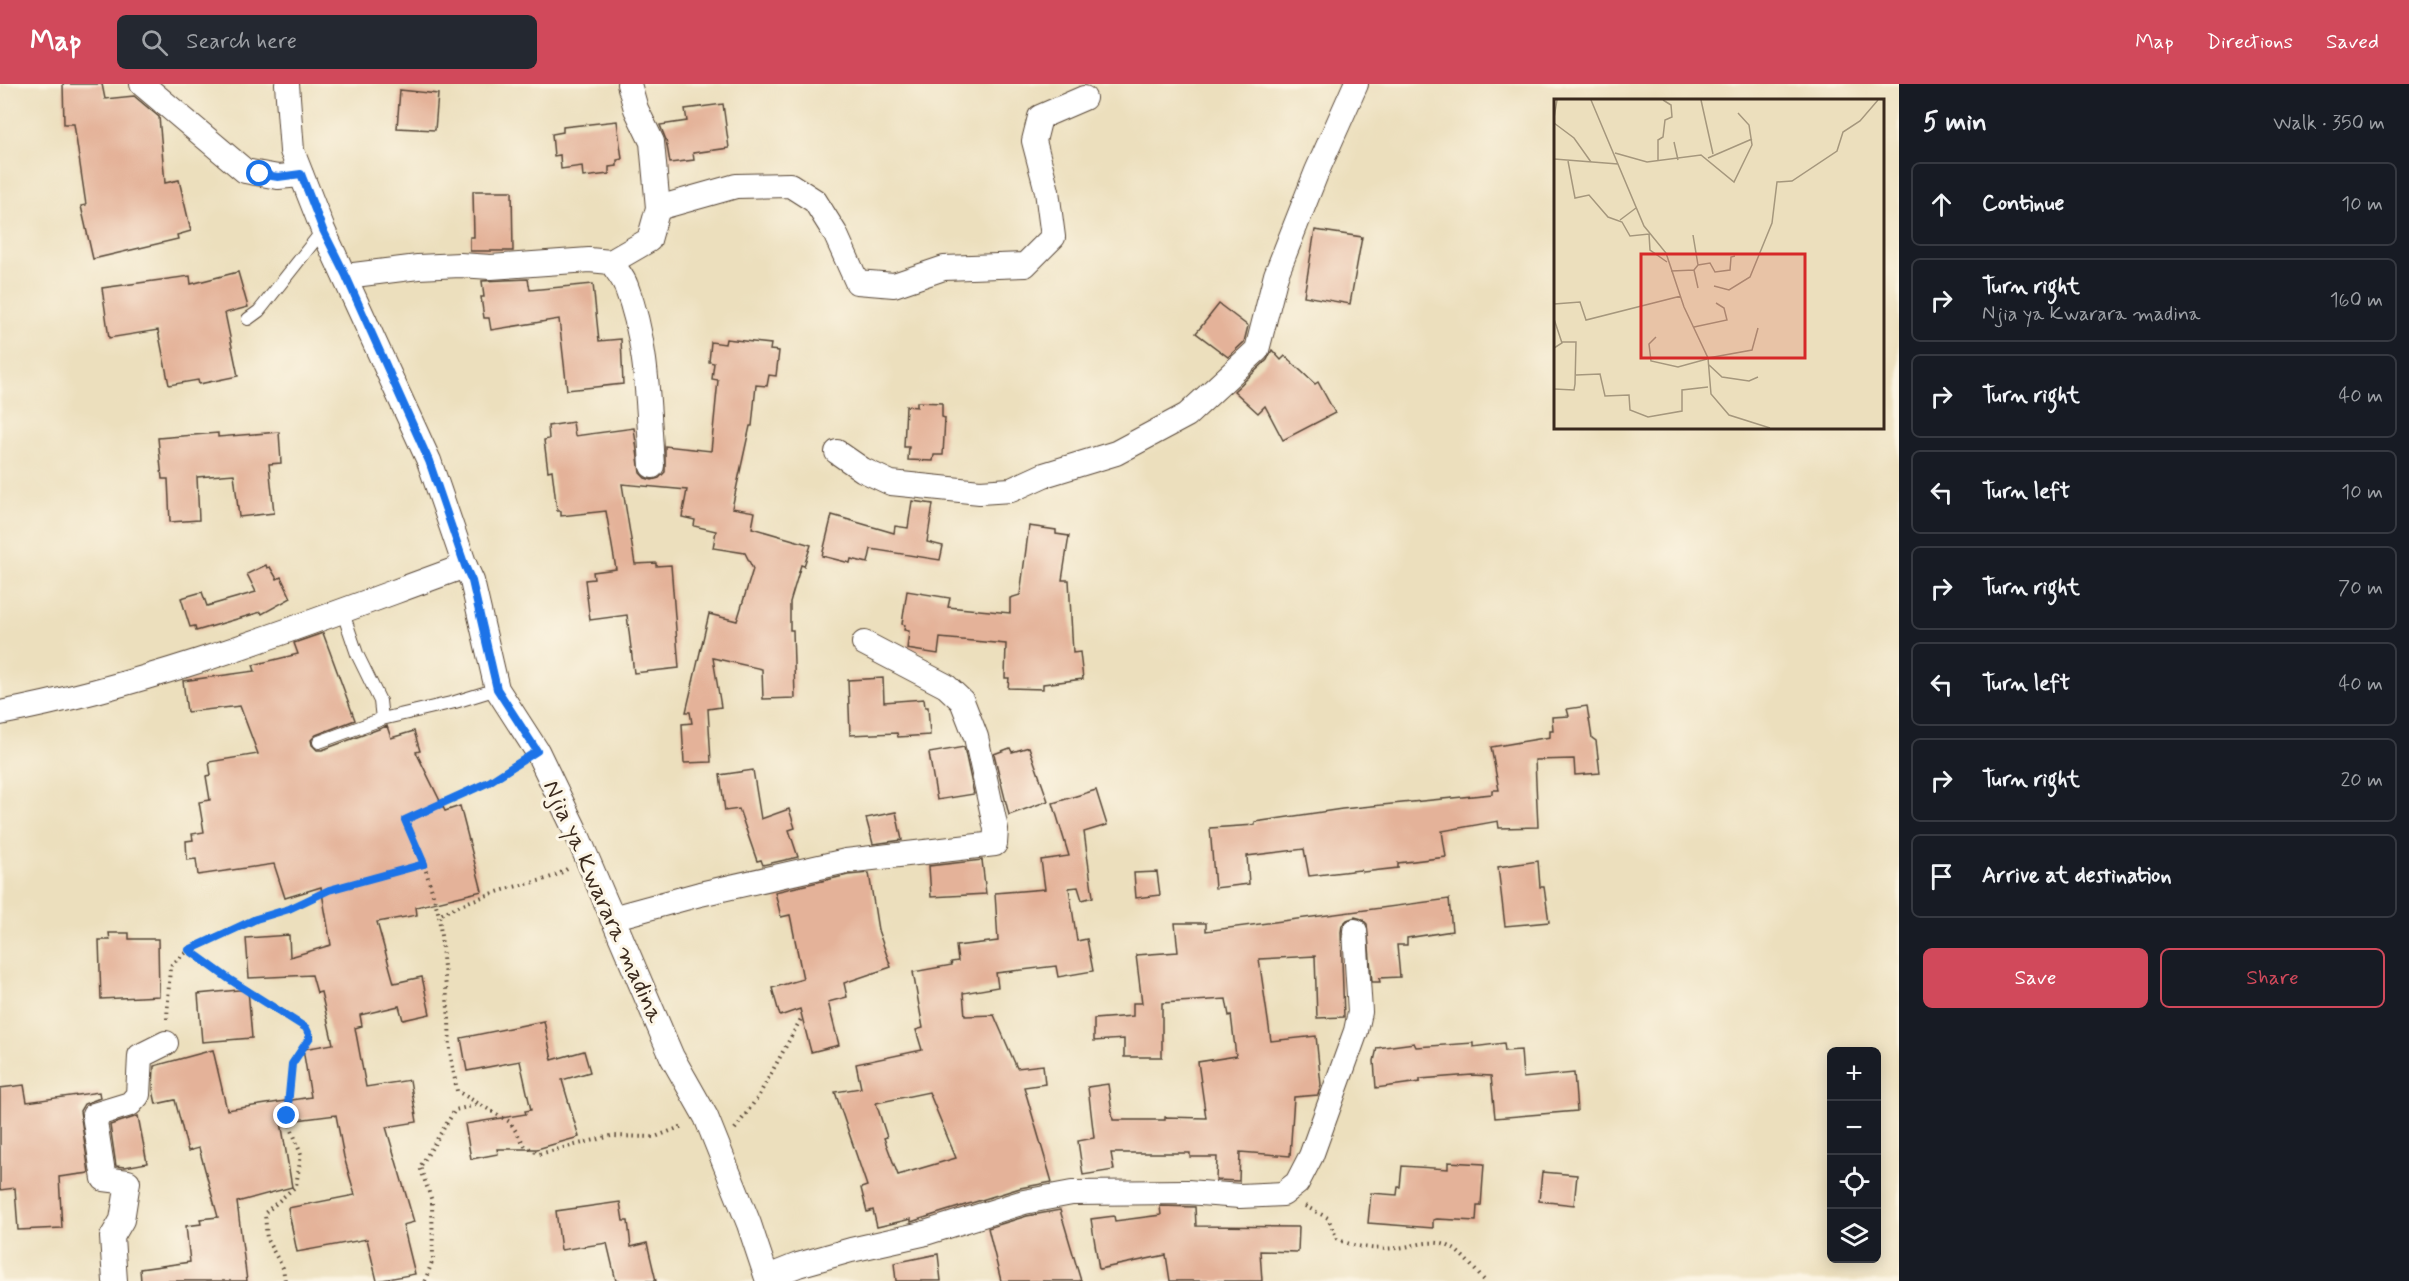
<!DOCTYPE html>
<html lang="en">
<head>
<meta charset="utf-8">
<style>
  body { margin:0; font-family:Mynerve,sans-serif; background:#242831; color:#f1f3f6 }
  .controls { position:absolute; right:18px; bottom:18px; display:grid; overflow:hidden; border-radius:9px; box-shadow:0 3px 15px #0003 }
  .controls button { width:54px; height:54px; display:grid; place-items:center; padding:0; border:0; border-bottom:2px solid #363941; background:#171b24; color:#f1f3f6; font:30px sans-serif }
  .stop { position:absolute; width:18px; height:18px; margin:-14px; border:4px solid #1a73e8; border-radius:50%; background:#fff }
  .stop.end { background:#1a73e8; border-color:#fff; box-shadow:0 2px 6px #0008 }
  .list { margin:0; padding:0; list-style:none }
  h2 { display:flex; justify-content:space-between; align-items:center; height:78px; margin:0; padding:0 24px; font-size:26px }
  h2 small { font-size:20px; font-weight:400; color:#9ea1a6 }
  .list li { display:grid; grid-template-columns:39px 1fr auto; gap:18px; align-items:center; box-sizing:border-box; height:84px; margin:0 12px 12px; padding:0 12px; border:2px solid #363941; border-radius:9px }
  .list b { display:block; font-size:22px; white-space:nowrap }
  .list p { margin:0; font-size:20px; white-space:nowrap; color:#9ea1a6 }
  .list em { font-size:20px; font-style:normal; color:#9ea1a6 }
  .actions { display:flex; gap:12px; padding:18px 24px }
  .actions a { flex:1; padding:14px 0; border:2px solid #d1495b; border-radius:9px; text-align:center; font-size:21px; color:#d1495b }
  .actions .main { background:#d1495b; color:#fff }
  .icon { flex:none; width:33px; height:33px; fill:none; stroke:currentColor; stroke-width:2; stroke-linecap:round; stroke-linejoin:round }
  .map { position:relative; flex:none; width:1899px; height:1197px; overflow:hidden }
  header { display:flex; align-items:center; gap:36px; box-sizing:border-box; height:84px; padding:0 30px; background:#d1495b; color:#fff }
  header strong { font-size:28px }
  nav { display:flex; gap:33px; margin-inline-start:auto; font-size:21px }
  .search { width:420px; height:54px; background:#242831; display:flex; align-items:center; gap:15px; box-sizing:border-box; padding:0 21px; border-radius:9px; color:#9ea1a6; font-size:22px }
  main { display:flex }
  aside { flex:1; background:#171b24 }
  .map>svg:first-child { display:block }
  .building { fill:#e4b299; fill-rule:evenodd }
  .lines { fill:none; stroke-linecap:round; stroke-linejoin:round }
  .lane-casing { stroke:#564536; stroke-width:14 }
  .street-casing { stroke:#564536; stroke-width:26 }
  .path { stroke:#564536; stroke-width:4; stroke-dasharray:1.5 4.5; stroke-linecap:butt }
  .lane { stroke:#fff; stroke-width:12 }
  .street { stroke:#fff; stroke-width:24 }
  .route { stroke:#1a73e8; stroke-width:8 }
  .labels { text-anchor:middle; stroke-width:6; stroke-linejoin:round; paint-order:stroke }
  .street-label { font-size:24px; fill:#3b2a1e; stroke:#fcf5e5 }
  .inset-road { fill:none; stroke:#a5977d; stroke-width:1.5 }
  .view { fill:#d62828; fill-opacity:0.15; stroke:#d62828; stroke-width:3 }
  .inset-edge { fill:none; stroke:#3b2a1e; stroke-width:3 }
</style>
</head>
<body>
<header>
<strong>Map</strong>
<div class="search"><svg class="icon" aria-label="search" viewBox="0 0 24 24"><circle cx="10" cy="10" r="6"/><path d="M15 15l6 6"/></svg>Search here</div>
<nav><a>Map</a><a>Directions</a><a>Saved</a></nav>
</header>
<main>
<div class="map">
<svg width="1899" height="1197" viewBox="0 0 1899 1197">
  <rect width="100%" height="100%" fill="#fcf5e5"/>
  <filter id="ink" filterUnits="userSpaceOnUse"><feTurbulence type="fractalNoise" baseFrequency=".0167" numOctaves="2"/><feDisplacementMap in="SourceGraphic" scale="12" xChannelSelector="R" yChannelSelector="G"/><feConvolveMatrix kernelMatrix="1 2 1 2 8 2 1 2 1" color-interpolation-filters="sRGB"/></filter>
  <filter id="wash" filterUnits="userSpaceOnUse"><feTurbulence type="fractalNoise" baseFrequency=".008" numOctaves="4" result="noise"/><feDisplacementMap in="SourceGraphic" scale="24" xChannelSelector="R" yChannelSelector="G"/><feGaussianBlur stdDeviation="1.35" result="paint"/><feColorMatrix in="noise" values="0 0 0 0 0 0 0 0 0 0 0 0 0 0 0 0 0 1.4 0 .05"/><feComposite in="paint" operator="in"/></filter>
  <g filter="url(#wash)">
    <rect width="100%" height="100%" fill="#ecdfbd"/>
    <g id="blocks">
      <g class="building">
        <polygon points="63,0 102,0 105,15 134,12 159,33 165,99 179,96 191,147 177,151 178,155 93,175 81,122 86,121 74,40 64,40"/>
        <polygon points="400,6 438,10 435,46 397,44"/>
        <polygon points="723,20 729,64 693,69 694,76 670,79 666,56 660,41 687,37 685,25"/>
        <polygon points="617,37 622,75 617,76 617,82 609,83 609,90 583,93 582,82 561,85 560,71 554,72 552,50 563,48 563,43"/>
        <polygon points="473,107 512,107 513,167 470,167 470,153 474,153"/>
        <polygon points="1315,146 1362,153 1350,220 1304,212"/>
        <polygon points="238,188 248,223 225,229 238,292 199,300 198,296 169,301 158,246 109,254 102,204 190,192 191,200"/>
        <polygon points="528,195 530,206 593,200 599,257 621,255 623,300 567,306 559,235 491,246 489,234 484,234 481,213 484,213 482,197"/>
        <polygon points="1219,220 1248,242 1244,258 1228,273 1196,249"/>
        <polygon points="726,255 771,260 770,266 779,267 776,292 769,291 767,302 756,301 752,342 750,342 732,424 755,428 752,444 811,461 804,482 801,481 790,518 790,546 793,546 795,614 763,615 762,585 713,574 721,623 708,625 711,678 684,679 682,640 692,639 690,628 686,628 709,530 737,537 753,485 745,469 713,464 716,447 694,442 695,436 682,433 687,406 622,400 635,480 656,479 656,482 671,481 679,584 634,589 627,531 590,536 585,496 594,495 593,488 616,485 606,427 561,432 561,427 557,427 552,386 548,387 544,356 549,355 548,342 573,338 575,352 634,344 640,389 645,394 652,396 659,394 665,388 665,362 711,367 718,296 712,295 714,279 709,278 711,258 725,260"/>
        <polygon points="1272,266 1281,276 1285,272 1315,300 1318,298 1335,329 1283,356 1265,322 1258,329 1234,307 1267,276"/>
        <polygon points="917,318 942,319 942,333 945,334 943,371 934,371 933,377 908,376 909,363 904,363 906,322 917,323"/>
        <polygon points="279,348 281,379 269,380 274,429 239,433 234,390 197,393 199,436 170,438 168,395 162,395 158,354 218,349 218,353"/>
        <polygon points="912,417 933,420 927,458 943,462 940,476 871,465 868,479 851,475 850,479 822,472 832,431 894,449 895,442 908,444"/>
        <polygon points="1029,442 1056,446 1056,450 1069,452 1062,496 1069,496 1073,569 1080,568 1083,595 1043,600 1043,605 1008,604 1009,594 1005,594 1006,560 940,554 938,570 907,565 909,547 904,546 905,541 902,540 907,507 950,514 948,523 1010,529 1010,514 1020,511"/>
        <polygon points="266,481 267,484 270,483 277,495 281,493 291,514 262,530 261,528 196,547 195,542 190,543 181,514 202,508 207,522 256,508 247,490"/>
        <polygon points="323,549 355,636 316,651 311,656 312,661 317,666 322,666 387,642 391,654 414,647 420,667 416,668 445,727 460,722 482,807 416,823 417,831 377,838 394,899 422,893 430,930 403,936 399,922 360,931 362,942 355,944 366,1003 410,996 417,1038 386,1043 414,1138 403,1141 415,1190 377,1197 367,1155 297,1168 288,1124 355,1111 344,1073 336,1031 281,1038 292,1103 237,1118 247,1197 141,1197 140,1185 190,1178 186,1142 201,1140 200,1135 218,1133 199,1064 188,1067 175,1016 156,1020 153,1006 154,982 213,966 227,1026 311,1013 303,965 333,960 321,908 317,909 312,891 249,894 246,854 289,851 290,873 331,861 321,803 285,814 274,780 198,791 196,775 187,776 186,757 193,756 192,750 204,748 199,718 210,716 206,692 211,691 209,678 258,670 240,622 187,628 183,597 255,587 253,581 298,570 294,559"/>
        <polygon points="883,594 884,618 924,615 925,623 928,623 930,651 898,653 897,649 850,651 848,596"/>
        <polygon points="1587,622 1592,654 1596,657 1600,689 1575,691 1574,675 1535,676 1538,743 1499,744 1498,737 1442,747 1446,773 1398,779 1398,784 1363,788 1360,786 1309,792 1304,765 1247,772 1249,800 1215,804 1210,744 1255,741 1255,738 1342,725 1492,710 1492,706 1499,706 1491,663 1550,653 1550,646 1553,646 1552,633 1569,632 1567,625"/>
        <polygon points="964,663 974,710 937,716 929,669"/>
        <polygon points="1029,663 1048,717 1009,731 994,670 1010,664 1012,668"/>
        <polygon points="753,686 761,735 789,725 795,744 789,746 798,773 763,781 761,776 757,777 739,725 725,727 720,691"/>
        <path d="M1096 706 1107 741 1084 748 1093 813 1082 816 1078 803 1069 804 1077 857 1087 855 1093 887 1058 893 1056 882 996 889 998 903 963 909 965 932 994 931 1017 984 1043 981 1045 1000 1024 1003 1052 1098 1020 1104 917 1136 911 1138V1135L877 1143 873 1126 867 1128 861 1104 867 1102 835 1008 861 1004 856 980 922 966 916 946 923 944 913 888 952 881 951 878 958 877 956 862 998 857 995 809 1045 805 1041 776 1069 772 1053 719ZM929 1008 956 1074 898 1091 884 1054 887 1053 876 1019Z"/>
        <polygon points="896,728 902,756 873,760 866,734"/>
        <polygon points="982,776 986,810 931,813 929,782"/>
        <polygon points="1538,777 1540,803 1544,803 1549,838 1505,842 1498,783"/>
        <polygon points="1157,788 1160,811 1136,814 1134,789"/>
        <polygon points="869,789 878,846 891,883 844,899 847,913 828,918 839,961 811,968 800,925 780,932 772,904 803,895 790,831 781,833 775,808 848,791"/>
        <polygon points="1449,815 1452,847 1407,854 1407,861 1397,861 1400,893 1379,894 1380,898 1372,898 1367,840 1362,835 1355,833 1347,836 1342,841 1341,848 1344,933 1317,934 1315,872 1259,875 1271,957 1316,952 1321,1001 1318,1011 1294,1013 1290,1072 1240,1068 1239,1097 1216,1096 1217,1073 1190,1073 1190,1069 1111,1069 1114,1086 1083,1091 1078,1057 1094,1054 1088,1003 1108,1000 1113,1036 1165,1036 1165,1033 1206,1034 1198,978 1236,972 1231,931 1229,932 1226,915 1162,919 1162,973 1124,973 1124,955 1094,957 1094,935 1133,932 1133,919 1142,919 1136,871 1178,868 1175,839 1206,839 1206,847"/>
        <polygon points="109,849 129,849 129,855 158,855 159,912 101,915 99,856 110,856"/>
        <polygon points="248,905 252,954 202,958 198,910"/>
        <polygon points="544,937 552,976 584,967 590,988 562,996 579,1053 537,1065 497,1065 498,1070 471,1075 465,1040 526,1030 525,1027 531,1026 520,977 467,987 461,954"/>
        <polygon points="1414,959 1416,963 1473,959 1473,963 1504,959 1505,967 1521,966 1523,994 1574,989 1577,1027 1495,1034 1491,992 1472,991 1420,995 1420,998 1376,1004 1374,977 1377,964"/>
        <polygon points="24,1001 27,1018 99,1008 100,1014 84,1020 80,1027 89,1089 59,1093 62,1144 18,1146 15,1104 0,1106 0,1004"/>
        <polygon points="138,1032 147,1079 125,1083 116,1082 110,1041"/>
        <polygon points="1448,1078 1484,1080 1481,1122 1477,1122 1476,1137 1437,1135 1433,1136 1433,1144 1368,1139 1371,1109 1397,1111 1398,1103 1400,1103 1402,1082 1448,1085"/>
        <polygon points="1542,1088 1577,1091 1574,1121 1539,1117"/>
        <polygon points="620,1118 623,1137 628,1137 631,1163 647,1159 656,1197 616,1197 607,1159 561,1166 556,1127"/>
        <polygon points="1160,1122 1195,1123 1196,1142 1299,1143 1298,1168 1260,1167 1262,1197 1170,1197 1166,1171 1099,1185 1091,1135 1114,1132 1115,1137 1161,1131"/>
        <polygon points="1060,1126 1081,1197 1001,1197 988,1144 1027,1132"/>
        <polygon points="938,1170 941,1197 896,1197 894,1179"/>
      </g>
    </g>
  </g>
  <g filter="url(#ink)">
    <use href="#blocks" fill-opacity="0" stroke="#564536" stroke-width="1.5"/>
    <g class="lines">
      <defs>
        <g id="lane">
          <polyline points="248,235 259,227 323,146"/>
          <polyline points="342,526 357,570 380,617 382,635"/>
          <polyline points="319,658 382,635 455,618 497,605"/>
        </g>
        <g id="street">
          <polyline points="142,0 245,87 278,93 301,91"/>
          <polyline points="287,0 292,67 323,146 429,377 465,482 472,497 497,605 537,667 575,746 672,973 706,1033 749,1140 768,1197"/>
          <polyline points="658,124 736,102 790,101 815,117 835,149 857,198 894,201 944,184 1025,181 1053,153 1047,107 1034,57 1040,33 1084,14"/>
          <polyline points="611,178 649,156 658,124 652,58 636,25 629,0"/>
          <path d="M346 192 418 183 460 181 491 183 589 176 611 178C616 186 623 193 626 202 648 258 648 323 652 382"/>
          <polyline points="837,368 863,386 891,399 980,408 1011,406 1044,391 1116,369 1187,331 1257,266 1276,191 1317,87 1356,0"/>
          <path d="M0 629C159 599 313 537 465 482"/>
          <polyline points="612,834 700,810 846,777 995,760 996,745 976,653 962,617 946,602 864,559"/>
          <polyline points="768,1193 798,1181 851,1166 922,1150 1024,1118 1072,1109 1187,1108 1240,1112 1283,1110 1297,1099 1311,1072 1356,947 1360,928 1355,847"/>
          <polyline points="115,1197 112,1153 122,1136 128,1098 104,1095 94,1031 130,1020 138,1011 140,972 166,959"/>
        </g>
      </defs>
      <use href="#lane" class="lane-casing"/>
      <use href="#street" class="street-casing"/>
      <g class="path">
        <polyline points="424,780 405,736 489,698 516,681"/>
        <path d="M567 785C551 796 533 798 514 803 489 810 463 819 439 831L449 935 450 968 457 1007 510 1038 525 1062 539 1070 611 1052 655 1053 683 1042"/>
        <polyline points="189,866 229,895 306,944 311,953 292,980 287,1032 301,1071 296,1102 265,1129 267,1156 283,1184 285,1197"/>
        <polyline points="167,935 170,882 189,866 256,835 289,825 329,806 424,780 439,831"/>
        <polyline points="735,1045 758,1013 802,933"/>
        <path d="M1305 1122 1328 1134 1337 1155C1356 1164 1377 1166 1397 1164 1417 1162 1433 1153 1452 1164 1464 1171 1475 1187 1485 1197"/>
        <polyline points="425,1197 433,1175 432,1117 420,1083 455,1026 480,1020"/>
      </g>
      <use href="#lane" class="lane"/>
      <use href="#street" class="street"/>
    </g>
  </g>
  <g class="lines" filter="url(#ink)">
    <polyline class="route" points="260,90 278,93 301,90 323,146 346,192 429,377 465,482 472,497 497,605 537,667 489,698 405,736 424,780 329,806 289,825 256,835 189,866 229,895 306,944 310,953 292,980 287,1032"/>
  </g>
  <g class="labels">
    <g class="street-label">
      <text transform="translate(604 817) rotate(66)" y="8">Njia ya Kwarara madina</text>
    </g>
  </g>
  <g transform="translate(1554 15)">
    <rect width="330" height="330" fill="#ecdfbd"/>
    <path class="inset-road" d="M37 1 90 127 112 154 130 208 154 259 157 295 175 316 216 329M147 1 159 55M0 19 3 1M0 24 20 39 37 63M120 43 124 61M61 54 93 63 147 56 180 83 198 46 195 26 184 14M154 59 198 40M0 60 64 65M14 62 21 99 35 96 54 118 68 123 76 137 95 135 96 151 113 163M104 62V41L109 38 111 21 118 18 117 6 109 1M66 121 82 109M139 136 144 166 140 171M144 166 156 164 161 173 176 171 177 158 181 157M117 172 140 171 144 189M160 187 175 191 196 178 218 124 223 83 238 82 283 52 289 33 306 22 324 1M0 205 26 203 32 221 127 197M0 220 8 244 0 249M140 228 173 221 170 209 162 204M102 238 95 245 97 262 124 268 153 260M154 259 198 251 204 229M154 265 168 278 195 282 204 278M22 276 46 275 51 297 75 296 76 311 94 318 128 312V291L154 288M0 290 20 291 21 285 22 243H8"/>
    <path class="view" d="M87 155H251V259H87Z"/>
    <rect width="330" height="330" class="inset-edge"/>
  </g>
</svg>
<div class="controls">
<button>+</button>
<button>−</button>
<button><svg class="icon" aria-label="locate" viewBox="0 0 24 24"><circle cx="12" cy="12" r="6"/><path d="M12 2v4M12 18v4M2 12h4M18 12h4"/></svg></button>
<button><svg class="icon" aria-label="layers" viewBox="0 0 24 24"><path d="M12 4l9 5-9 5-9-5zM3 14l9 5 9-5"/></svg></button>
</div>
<div class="stop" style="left:260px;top:90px"></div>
<div class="stop end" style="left:287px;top:1032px"></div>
</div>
<aside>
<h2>5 min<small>Walk · 350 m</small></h2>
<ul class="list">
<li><svg class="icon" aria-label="ahead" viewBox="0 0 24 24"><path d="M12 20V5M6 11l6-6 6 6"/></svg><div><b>Continue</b></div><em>10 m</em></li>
<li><svg class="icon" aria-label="right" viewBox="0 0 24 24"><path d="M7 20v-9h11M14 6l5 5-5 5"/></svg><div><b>Turn right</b><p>Njia ya Kwarara madina</p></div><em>160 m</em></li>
<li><svg class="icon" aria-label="right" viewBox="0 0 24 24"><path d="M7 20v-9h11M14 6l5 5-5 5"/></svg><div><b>Turn right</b></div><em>40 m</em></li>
<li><svg class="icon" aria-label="left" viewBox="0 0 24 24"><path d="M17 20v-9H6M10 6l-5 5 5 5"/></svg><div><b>Turn left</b></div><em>10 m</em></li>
<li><svg class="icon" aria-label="right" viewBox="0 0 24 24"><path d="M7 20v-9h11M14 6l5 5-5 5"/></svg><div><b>Turn right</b></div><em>70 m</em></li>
<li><svg class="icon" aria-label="left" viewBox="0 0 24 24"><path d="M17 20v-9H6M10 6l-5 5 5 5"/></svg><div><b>Turn left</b></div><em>40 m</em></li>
<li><svg class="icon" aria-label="right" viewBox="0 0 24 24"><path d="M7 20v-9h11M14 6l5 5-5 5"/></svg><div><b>Turn right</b></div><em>20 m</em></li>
<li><svg class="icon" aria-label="arrive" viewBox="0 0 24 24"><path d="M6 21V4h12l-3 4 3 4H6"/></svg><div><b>Arrive at destination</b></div></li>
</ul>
<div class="actions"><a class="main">Save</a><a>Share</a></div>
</aside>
</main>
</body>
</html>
